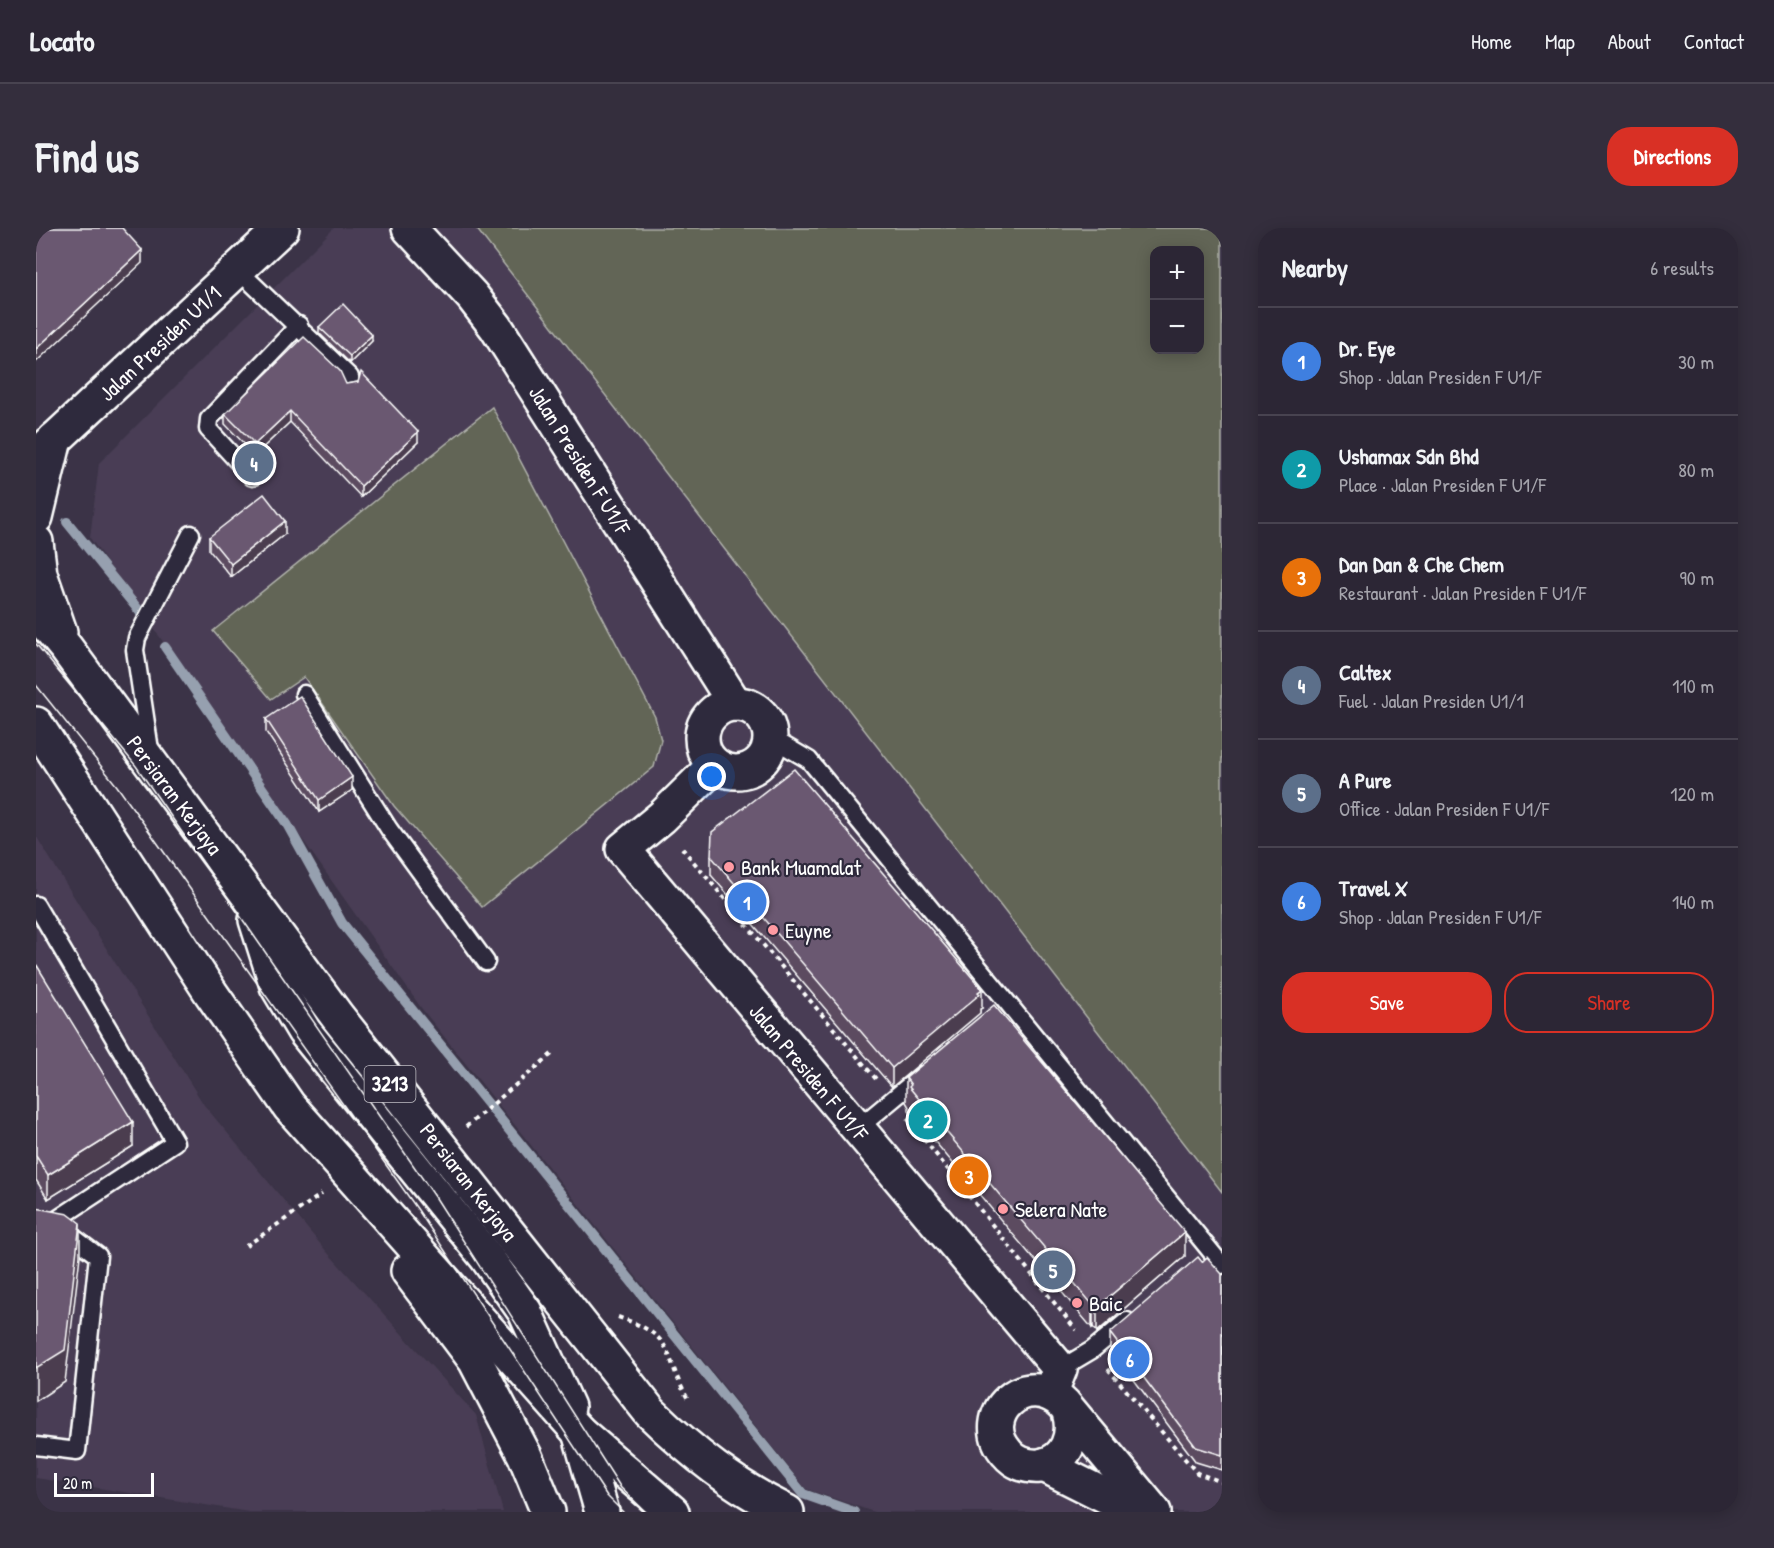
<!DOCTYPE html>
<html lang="en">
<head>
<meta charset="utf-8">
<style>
  body { margin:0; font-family:"Patrick Hand",sans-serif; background:#342e3d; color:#f1f3f6 }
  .controls { position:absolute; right:18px; top:18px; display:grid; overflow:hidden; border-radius:12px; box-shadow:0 3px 15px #0003 }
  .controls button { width:54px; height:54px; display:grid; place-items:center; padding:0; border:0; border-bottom:2px solid #484350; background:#2c2635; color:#f1f3f6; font:30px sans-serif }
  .scale { position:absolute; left:18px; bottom:15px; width:100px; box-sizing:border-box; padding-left:6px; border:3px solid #fff; border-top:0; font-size:16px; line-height:21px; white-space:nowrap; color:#fff; -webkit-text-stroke:4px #2f2a3d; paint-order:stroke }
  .you { position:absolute; left:676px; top:549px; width:21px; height:21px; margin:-15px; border:4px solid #fff; border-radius:50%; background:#1a73e8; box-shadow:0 0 0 9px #1a73e833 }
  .badge { display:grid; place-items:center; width:39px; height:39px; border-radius:50%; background:#d93025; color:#fff; font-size:20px; font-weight:700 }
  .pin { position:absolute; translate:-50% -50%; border:3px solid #fff; box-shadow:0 2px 6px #0006 }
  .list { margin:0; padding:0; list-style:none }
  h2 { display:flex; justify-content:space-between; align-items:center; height:78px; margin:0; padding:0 24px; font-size:26px }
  h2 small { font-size:20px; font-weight:400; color:#a6a5ad }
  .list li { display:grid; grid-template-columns:39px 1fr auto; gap:18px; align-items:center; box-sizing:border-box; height:108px; padding:0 24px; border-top:2px solid #484350 }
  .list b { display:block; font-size:22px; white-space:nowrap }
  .list p { margin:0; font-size:20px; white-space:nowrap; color:#a6a5ad }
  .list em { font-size:20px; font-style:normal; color:#a6a5ad }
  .actions { display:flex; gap:12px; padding:18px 24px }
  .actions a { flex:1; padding:14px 0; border:2px solid #d93025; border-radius:24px; text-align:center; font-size:21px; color:#d93025 }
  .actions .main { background:#d93025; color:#fff }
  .map { position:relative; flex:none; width:1186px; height:1284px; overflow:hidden; border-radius:24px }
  header { display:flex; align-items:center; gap:36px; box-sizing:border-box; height:84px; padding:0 30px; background:#2c2635; border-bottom:2px solid #484350 }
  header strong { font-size:28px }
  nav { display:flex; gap:33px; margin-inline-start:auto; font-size:21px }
  .intro { display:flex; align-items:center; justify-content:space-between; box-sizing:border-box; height:144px; padding:0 36px }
  h1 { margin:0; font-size:42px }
  .button { padding:15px 27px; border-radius:24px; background:#d93025; color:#fff; font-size:21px; font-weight:700 }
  main { display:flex; gap:36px; padding:0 36px }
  aside { flex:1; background:#2c2635; border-radius:24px; box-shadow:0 3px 15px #0003 }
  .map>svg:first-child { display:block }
  .built { fill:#493e54 }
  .green { fill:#626557; stroke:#b0b2ab; stroke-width:1.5; fill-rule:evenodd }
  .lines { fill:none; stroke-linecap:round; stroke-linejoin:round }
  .stream { stroke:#96a0af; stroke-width:10 }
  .lane-casing { stroke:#fff; stroke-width:21 }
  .street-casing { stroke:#fff; stroke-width:38 }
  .primary-casing { stroke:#fff; stroke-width:38 }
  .path { stroke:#fff; stroke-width:4; stroke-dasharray:4.5 4.5; stroke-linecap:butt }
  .lane { stroke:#2f2a3d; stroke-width:16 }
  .street { stroke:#2f2a3d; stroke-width:33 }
  .primary { stroke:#2f2a3d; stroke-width:33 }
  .tram { stroke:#fff; stroke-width:1.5 }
  .wall { fill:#5c4c61; stroke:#fff; stroke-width:1.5 }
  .shaded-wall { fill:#4b3e4f; stroke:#fff; stroke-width:1.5 }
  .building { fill:#6b5871; stroke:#fff; stroke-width:1.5 }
  .poi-dot { fill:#ff9aa2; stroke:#2f2a3d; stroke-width:2 }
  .labels { text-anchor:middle; stroke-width:4.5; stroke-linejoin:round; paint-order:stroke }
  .shield { fill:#2f2a3d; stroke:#c1bfc5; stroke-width:1.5 }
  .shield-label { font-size:21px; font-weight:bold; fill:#fff }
  .street-label { font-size:22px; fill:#fff; stroke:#2f2a3d }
  .poi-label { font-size:22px; fill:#fff; stroke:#2f2a3d; text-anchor:start }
</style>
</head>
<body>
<header>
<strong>Locato</strong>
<nav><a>Home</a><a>Map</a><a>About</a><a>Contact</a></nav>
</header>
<div class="intro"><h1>Find us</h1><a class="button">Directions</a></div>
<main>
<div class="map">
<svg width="1186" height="1284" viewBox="0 0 1186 1284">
  <rect width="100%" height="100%" fill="#3b3347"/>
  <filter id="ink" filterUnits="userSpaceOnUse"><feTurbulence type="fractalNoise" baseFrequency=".0167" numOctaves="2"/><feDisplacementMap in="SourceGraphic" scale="12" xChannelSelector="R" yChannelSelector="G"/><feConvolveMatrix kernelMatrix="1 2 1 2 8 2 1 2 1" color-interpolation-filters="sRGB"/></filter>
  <g filter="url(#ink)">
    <g class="built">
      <polygon points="298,0 440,0 1186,964 1186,1284 838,1284 770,1261 386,781 54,310 63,235"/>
      <polygon points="0,608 168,877 291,1024 440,1187 467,1284 213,1284 0,1250"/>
    </g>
    <g class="green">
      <path d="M440 0H1186V964ZM1164 22V122H1118V22Z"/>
      <polygon points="456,179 619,489 625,512 618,539 446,679 358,578 268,449 235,471 177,403"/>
    </g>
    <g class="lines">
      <g class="stream">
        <polyline points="31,294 105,385"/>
        <polyline points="129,419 251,596 306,695 767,1266 818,1284"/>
      </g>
      <defs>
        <g id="lane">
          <polyline points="202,42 314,149 315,157"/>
          <polyline points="216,249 172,201 173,191 263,97"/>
          <polyline points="268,466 353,601 450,734"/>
          <polyline points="734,509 773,532 1186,1037"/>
          <polyline points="114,522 99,422 101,410 155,306"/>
          <polyline points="0,677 139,914 17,994"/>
          <polyline points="821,901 886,847"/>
          <polyline points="0,992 17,994 62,1028 41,1223 0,1218"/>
          <polyline points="1024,1141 1056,1122 1091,1093"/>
        </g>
        <g id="street">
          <polyline points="373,0 436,68 460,99 699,476"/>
          <polyline points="0,229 246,0"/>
          <circle cx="700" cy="510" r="34"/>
          <polyline points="679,537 626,589 587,621 1024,1141 1014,1166"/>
          <path d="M1033 1184C1040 1207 1031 1234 1004 1238 991 1239 979 1235 971 1225 938 1188 990 1139 1028 1176L1118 1284"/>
          <polyline points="543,1204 566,1284"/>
          <polyline points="1008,1237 1102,1284"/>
        </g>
        <g id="primary">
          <polyline points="0,289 19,211"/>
          <polyline points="0,314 4,346 24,404"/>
          <path d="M0 384 30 420 301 788 614 1184C657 1226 698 1258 751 1284"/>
          <polyline points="0,496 175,765 253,878 543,1204 636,1284"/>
          <polyline points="220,692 241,758 268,803 451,1030 489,1084 532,1179"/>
          <polyline points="372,1043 439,1132 489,1228 512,1284"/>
        </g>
      </defs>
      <use href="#lane" class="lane-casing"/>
      <use href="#street" class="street-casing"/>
      <use href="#primary" class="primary-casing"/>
      <g class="path">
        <polyline points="646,620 840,851"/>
        <polyline points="871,890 1040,1102"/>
        <polyline points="430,899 517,825"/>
        <polyline points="210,1018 286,966"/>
        <path d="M582 1089C644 1110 625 1125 652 1171"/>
        <polyline points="1072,1141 1161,1245 1186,1254"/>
      </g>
      <use href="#lane" class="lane"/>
      <use href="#street" class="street"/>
      <use href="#primary" class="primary"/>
      <g class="tram">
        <polyline points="0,416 100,538 400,970 585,1260 610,1284"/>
        <polyline points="0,457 81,558 382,982 571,1268 587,1284"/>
      </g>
    </g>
    <g class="wall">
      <polygon points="283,99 336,113 314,135 283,105"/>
      <polygon points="322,154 382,214 325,269 254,194 219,227 189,196 189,186 310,156"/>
      <polygon points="249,306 195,349 173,322 173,309"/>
      <polygon points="230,491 316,562 283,584 230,504"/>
      <polygon points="675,628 946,780 944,781 944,785 856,859 675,647"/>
      <polygon points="0,736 97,918 12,971 0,952"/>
      <polygon points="870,850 1149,1028 1061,1104 1057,1099 1056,1100 873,883 873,879 870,874"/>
      <polygon points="1186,1046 1186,1242 1160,1234 1074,1120 1074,1105"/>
    </g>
    <g class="shaded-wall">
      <polygon points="106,22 106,35 0,134 0,121"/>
      <polygon points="336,107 336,113 314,135 314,128"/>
      <polygon points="254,183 254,194 219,227 219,216"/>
      <polygon points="382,204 382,214 325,269 325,258"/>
      <polygon points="249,293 249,306 195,349 195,336"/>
      <polygon points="316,549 316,562 283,584 283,572"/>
      <polygon points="946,761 946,780 944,781 944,785 856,859 856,840"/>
      <polygon points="97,894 97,918 12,971 12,947"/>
      <polygon points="44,995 44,1028 29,1154 0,1173 0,1140"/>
      <polygon points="1149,1004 1149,1028 1061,1104 1061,1079"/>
      <polygon points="1057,1075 1057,1099 1056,1100 1056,1076"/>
    </g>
    <g class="building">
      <polygon points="0,0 86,0 106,22 0,121"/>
      <polygon points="307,76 336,107 314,128 283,99"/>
      <polygon points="268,109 304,143 310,156 322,154 325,144 382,204 325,258 254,183 219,216 189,186"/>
      <polygon points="228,266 249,293 195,336 173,309"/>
      <polygon points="264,468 316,549 283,572 230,491"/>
      <polygon points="758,541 946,761 942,764 944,766 856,840 675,628 676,604"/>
      <polygon points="0,736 97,894 12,947 0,928"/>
      <polygon points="958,777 1149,1004 1061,1079 1057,1075 1056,1076 907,900 873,859 875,857 870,850"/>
      <polygon points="0,980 32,986 44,995 29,1122 0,1140"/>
      <polygon points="1162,1029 1166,1034 1171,1029 1186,1046 1186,1227 1160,1219 1074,1105"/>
    </g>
  </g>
  <g class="poi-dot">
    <circle cx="693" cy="639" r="6"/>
    <circle cx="737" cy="702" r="6"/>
    <circle cx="967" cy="981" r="6"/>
    <circle cx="1041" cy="1075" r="6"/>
  </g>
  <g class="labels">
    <rect class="shield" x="328.5" y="838" width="51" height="36" rx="4.5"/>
    <g class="shield-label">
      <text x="354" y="863">3213</text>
    </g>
    <g class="street-label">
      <text transform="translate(124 115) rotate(-43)" y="8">Jalan Presiden U1/1</text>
      <text transform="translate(544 232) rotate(58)" y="8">Jalan Presiden F U1/F</text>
      <text transform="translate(139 567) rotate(53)" y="8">Persiaran Kerjaya</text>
      <text transform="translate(773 844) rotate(50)" y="8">Jalan Presiden F U1/F</text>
      <text transform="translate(433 954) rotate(52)" y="8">Persiaran Kerjaya</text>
    </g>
    <g class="poi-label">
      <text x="705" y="647">Bank Muamalat</text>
      <text x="749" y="710">Euyne</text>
      <text x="979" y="989">Selera Nate</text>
      <text x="1053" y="1083">Baic</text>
    </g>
  </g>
</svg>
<div class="controls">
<button>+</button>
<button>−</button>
</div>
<div class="scale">20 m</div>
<div class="you"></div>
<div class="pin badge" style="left:711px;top:674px;background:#3f7fe0">1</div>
<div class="pin badge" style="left:892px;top:892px;background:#0f9aa8">2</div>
<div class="pin badge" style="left:933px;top:948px;background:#e8710a">3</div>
<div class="pin badge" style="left:218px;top:235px;background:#5c6f8a">4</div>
<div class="pin badge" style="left:1017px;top:1042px;background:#5c6f8a">5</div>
<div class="pin badge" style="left:1094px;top:1131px;background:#3f7fe0">6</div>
</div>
<aside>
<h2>Nearby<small>6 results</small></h2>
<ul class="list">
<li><span class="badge" style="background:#3f7fe0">1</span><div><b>Dr. Eye</b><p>Shop · Jalan Presiden F U1/F</p></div><em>30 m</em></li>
<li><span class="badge" style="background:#0f9aa8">2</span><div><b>Ushamax Sdn Bhd</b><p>Place · Jalan Presiden F U1/F</p></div><em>80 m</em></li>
<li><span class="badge" style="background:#e8710a">3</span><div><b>Dan Dan &amp; Che Chem</b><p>Restaurant · Jalan Presiden F U1/F</p></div><em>90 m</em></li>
<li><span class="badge" style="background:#5c6f8a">4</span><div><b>Caltex</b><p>Fuel · Jalan Presiden U1/1</p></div><em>110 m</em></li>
<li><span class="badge" style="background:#5c6f8a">5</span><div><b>A Pure</b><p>Office · Jalan Presiden F U1/F</p></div><em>120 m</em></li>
<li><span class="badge" style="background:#3f7fe0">6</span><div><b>Travel X</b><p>Shop · Jalan Presiden F U1/F</p></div><em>140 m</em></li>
</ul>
<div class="actions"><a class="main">Save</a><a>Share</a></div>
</aside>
</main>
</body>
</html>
